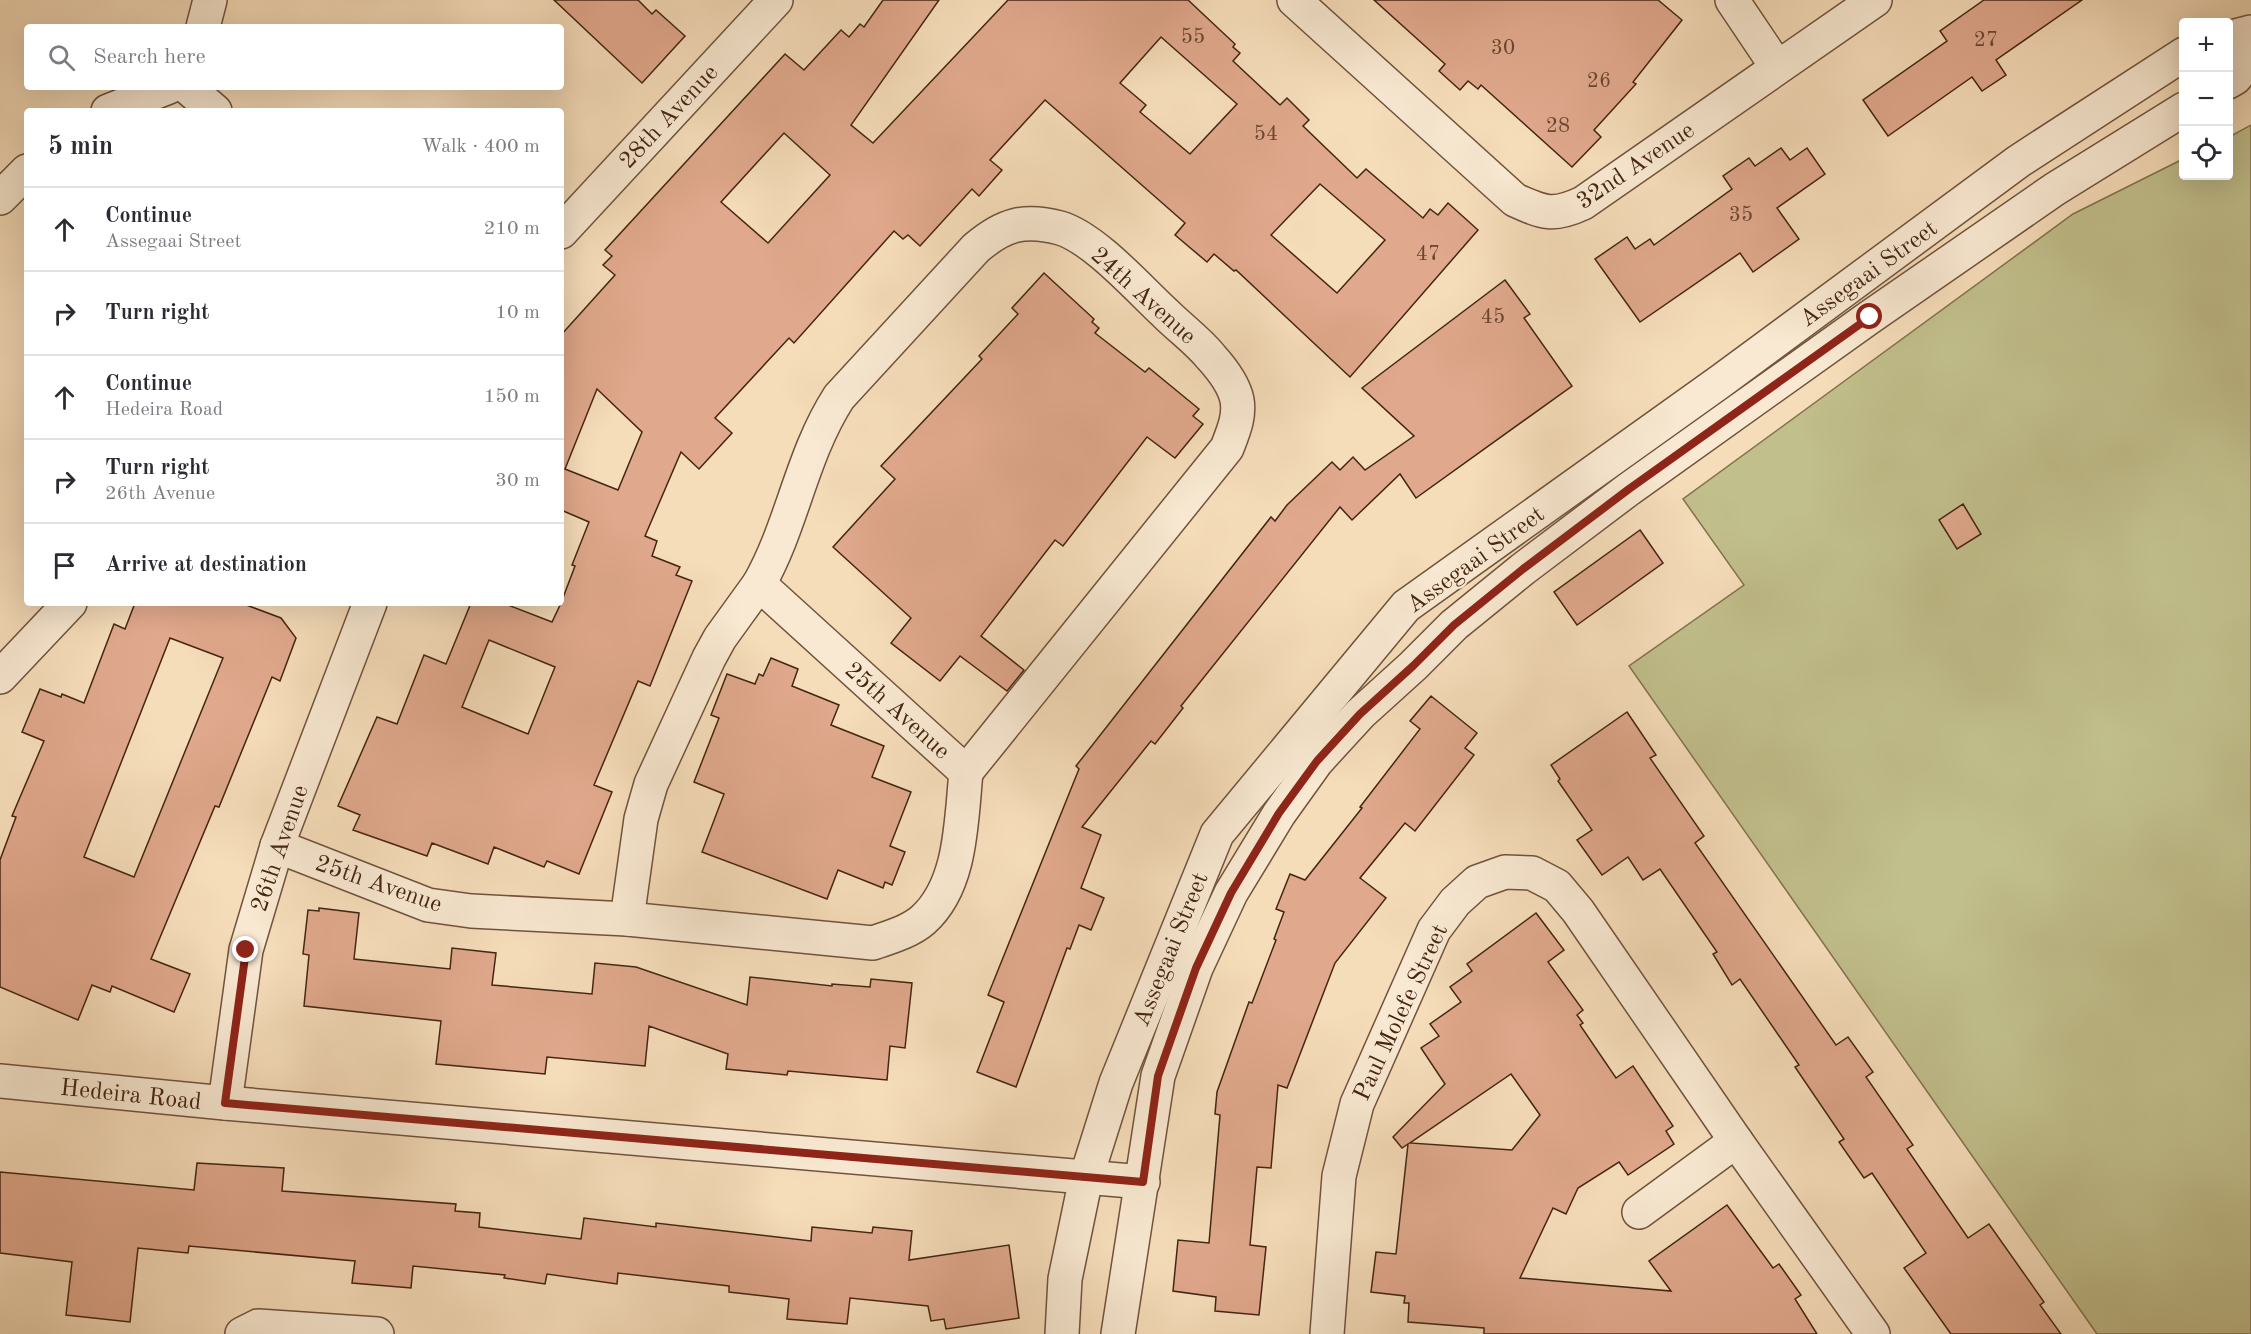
<!DOCTYPE html>
<html lang="en">
<head>
<meta charset="utf-8">
<style>
  body { margin:0; font-family:"Old Standard TT",serif; background:#f7f7f7; color:#2b2b33 }
  .controls { position:absolute; right:18px; top:18px; display:grid; overflow:hidden; border-radius:6px; box-shadow:0 6px 24px #0002 }
  .controls button { width:54px; height:54px; display:grid; place-items:center; padding:0; border:0; border-bottom:2px solid #e1e1e2; background:#fff; color:#2b2b33; font:30px sans-serif }
  .stop { position:absolute; width:18px; height:18px; margin:-14px; border:4px solid #8f2418; border-radius:50%; background:#fff }
  .stop.end { background:#8f2418; border-color:#fff; box-shadow:0 2px 6px #0008 }
  .list { margin:0; padding:0; list-style:none }
  h2 { display:flex; justify-content:space-between; align-items:center; height:78px; margin:0; padding:0 24px; font-size:26px }
  h2 small { font-size:20px; font-weight:400; color:#7c7c81 }
  .list li { display:grid; grid-template-columns:39px 1fr auto; gap:18px; align-items:center; box-sizing:border-box; height:84px; padding:0 24px; border-top:2px solid #e1e1e2 }
  .list b { display:block; font-size:22px; white-space:nowrap }
  .list p { margin:0; font-size:20px; white-space:nowrap; color:#7c7c81 }
  .list em { font-size:20px; font-style:normal; color:#7c7c81 }
  .icon { flex:none; width:33px; height:33px; fill:none; stroke:currentColor; stroke-width:2; stroke-linecap:round; stroke-linejoin:round }
  .map { position:relative; flex:none; width:2251px; height:1334px; overflow:hidden }
  .search { position:absolute; background:#fff; box-shadow:0 6px 24px #0002; left:24px; top:24px; width:540px; height:66px; display:flex; align-items:center; gap:15px; box-sizing:border-box; padding:0 21px; border-radius:6px; color:#7c7c81; font-size:22px }
  .panel { position:absolute; background:#fff; box-shadow:0 6px 24px #0002; left:24px; top:108px; width:540px; height:498px; border-radius:6px }
  .map>svg:first-child { display:block }
  .green { fill:#c1bf8c; stroke:#82724f; stroke-width:1.5 }
  .building { fill:#e0a88c; stroke:#442512; stroke-width:1.5; fill-rule:evenodd }
  .lines { fill:none; stroke-linecap:round; stroke-linejoin:round }
  .minor-casing { stroke:#70533c; stroke-width:36 }
  .minor { stroke:#f9e9d2; stroke-width:33 }
  .route { stroke:#8f2418; stroke-width:8 }
  .labels { text-anchor:middle; stroke-width:4.5; stroke-linejoin:round; paint-order:stroke }
  .number-label { font-size:21px; fill:#6b4630 }
  .street-label { font-size:24px; fill:#442512; stroke:#f9e9d2 }
</style>
</head>
<body>
<div class="map">
<svg width="2251" height="1334" viewBox="0 0 2251 1334">
  <rect width="100%" height="100%" fill="#f6ddba"/>
  <filter id="stains"><feTurbulence type="fractalNoise" baseFrequency=".00333" numOctaves="4"/><feColorMatrix values="0 0 0 0 .2 0 0 0 0 .09 0 0 0 0 .02 0 0 0 .5 -.17"/></filter>
  <radialGradient id="worn" r=".72"><stop offset=".6" stop-color="#630" stop-opacity="0"/><stop offset="1" stop-color="#630" stop-opacity=".3"/></radialGradient>
  <polygon class="green" points="2251,125 2251,1334 2097,1334 1629,666 1744,585 1683,499 2073,214 2183,159 2184,176 2228,176 2229,137"/>
  <g class="building">
    <polygon points="554,0 638,0 652,14 656,10 685,36 642,83"/>
    <path d="M883 0H939L851 125 873 143 1008 0H1188L1235 44 1233 47 1240 53 1233 61 1280 105 1287 98 1309 120 1303 126 1357 178 1366 169 1423 218 1430 209 1438 215 1448 203 1478 230 1350 377 1236 270 1234 271 1214 254 1207 262 1175 235 1185 223 1045 100 990 160 1002 170 979 196 972 189 920 246 908 235 903 239 894 231 794 343 789 338 715 418 732 433 699 469 681 452 645 536 657 541 652 556 680 567 676 575 692 581 650 686 638 681 594 785 612 792 579 874 547 861 544 867 494 847 488 864 432 843 427 856 353 830 360 815 338 806 377 717 397 724 424 655 446 664 471 603H503L552 622 561 603 575 566 572 565 589 522 561 510V335L615 275 603 265 612 256 605 250 785 54 804 70 841 30 849 37 860 24 864 27ZM1161 37 1237 104 1190 154 1140 112 1146 105 1120 83ZM784 133 830 175 768 243 721 202ZM1320 184 1385 240 1337 293 1271 235ZM597 389 642 432 618 490 565 469ZM489 640 555 667 528 734 462 707Z"/>
    <polygon points="1374,0 1658,0 1682,20 1633,82 1636,84 1594,130 1601,137 1572,167 1481,85 1478,89 1468,81 1460,90 1439,71 1445,64"/>
    <polygon points="1984,0 2082,0 1996,60 2006,75 1982,91 1972,77 1888,136 1863,100 1947,41 1940,31"/>
    <polygon points="1781,148 1790,160 1807,148 1825,174 1777,208 1799,239 1753,272 1740,253 1640,322 1595,259 1627,237 1635,249 1650,239 1654,245 1732,189 1723,176 1749,158 1755,166"/>
    <polygon points="1044,273 1094,319 1092,322 1099,328 1095,333 1145,372 1149,368 1199,409 1193,416 1203,424 1175,458 1147,437 1063,546 1055,540 981,636 1024,670 1007,691 960,656 940,681 891,643 911,618 833,547 895,479 881,466 982,359 979,356 1018,314 1012,308"/>
    <polygon points="1505,280 1530,314 1524,318 1572,386 1416,498 1400,474 1352,520 1340,507 1181,706 1183,708 1155,744 1151,741 1082,827 1101,835 1081,888 1104,898 1091,930 1079,925 1070,949 1067,948 1016,1087 977,1072 1004,1002 988,995 1079,769 1076,766 1271,517 1275,521 1287,505 1332,462 1340,470 1353,457 1365,470 1414,436 1362,388"/>
    <polygon points="1963,504 1981,534 1957,549 1939,520"/>
    <polygon points="1640,530 1663,563 1577,625 1554,592"/>
    <path d="M135 603H241L281 618 296 638 280 681 272 677 219 807 215 806 151 959 190 974 174 1012 112 986 110 992 92 985 78 1020 0 987V860L16 817 12 816 44 741 22 732 40 689 61 697 62 694 84 703 114 624 125 629ZM170 638 223 658 134 877 84 857Z"/>
    <polygon points="771,658 798,669 792,686 839,705 831,725 884,746 872,777 911,792 890,846 905,852 892,885 885,882 883,888 838,870 827,899 702,852 724,794 694,782 719,718 711,715 727,674 755,684 759,674 763,676"/>
    <polygon points="1431,696 1477,733 1465,748 1474,755 1415,831 1405,823 1360,878 1386,898 1335,963 1287,1088 1278,1085 1271,1168 1257,1167 1250,1245 1266,1247 1259,1315 1215,1311 1216,1297 1173,1291 1178,1240 1209,1243 1220,1115 1215,1114 1217,1092 1249,1002 1252,1003 1276,940 1274,939 1284,912 1276,909 1290,874 1305,880 1362,808 1360,807 1420,729 1410,721"/>
    <polygon points="1627,712 1656,755 1650,758 1704,836 1695,843 1836,1045 1848,1037 1873,1072 1866,1077 1913,1145 1907,1149 1968,1238 1989,1224 2044,1302 2040,1305 2061,1334 1951,1334 1904,1268 1926,1253 1872,1173 1864,1178 1839,1142 1844,1139 1795,1067 1799,1065 1740,979 1732,985 1713,954 1717,952 1660,869 1643,880 1628,857 1602,875 1577,840 1592,830 1558,781 1560,779 1551,765"/>
    <polygon points="319,908 359,913 354,959 450,969 452,948 496,953 492,985 592,994 595,963 636,967 747,1005 750,977 832,986 832,984 870,987 871,979 912,983 905,1048 890,1046 887,1080 788,1071 787,1075 726,1069 728,1054 649,1026 645,1066 547,1057 545,1074 436,1064 441,1021 304,1006 309,955 303,954 308,910 319,911"/>
    <path d="M1536 913 1564 950 1548 962 1583 1010 1577 1015 1583 1023 1580 1025 1616 1078 1633 1066 1673 1126 1666 1131 1674 1144 1628 1175 1619 1162 1578 1188 1566 1214 1553 1208 1520 1278 1671 1291 1649 1261 1727 1205 1773 1268 1779 1264 1801 1295 1795 1299 1817 1334H1484V1328L1408 1322 1409 1303H1404L1405 1296 1371 1292 1376 1252 1396 1254 1408 1144 1402 1148 1393 1137 1445 1084 1421 1048 1439 1036 1430 1024 1461 1002 1450 987 1472 971 1467 964ZM1511 1074 1540 1115 1512 1150 1410 1143Z"/>
    <polygon points="197,1163 284,1168 282,1191 456,1204 455,1211 480,1213 479,1227 581,1239 584,1218 656,1227 656,1223 811,1241 812,1227 872,1233 873,1227 912,1231 909,1260 1009,1245 1019,1318 946,1329 944,1319 931,1321 928,1306 850,1298 847,1324 787,1319 789,1299 729,1292 729,1286 618,1273 617,1284 547,1274 545,1284 504,1278 505,1275 413,1266 411,1288 352,1283 355,1261 189,1246 188,1253 138,1248 130,1322 66,1315 72,1262 0,1253 0,1172 194,1190"/>
  </g>
  <g class="lines">
    <defs>
      <g id="minor">
        <path d="M1294 0 1515 200C1544 213 1553 217 1583 203L1875 0"/>
        <polyline points="1732,0 1777,67"/>
        <polyline points="203,27 210,0"/>
        <polyline points="2228,38 2251,32"/>
        <polyline points="2228,82 2235,78 2251,57"/>
        <polyline points="187,87 215,111"/>
        <polyline points="108,111 169,87"/>
        <polyline points="0,198 27,171"/>
        <polyline points="561,232 776,0"/>
        <path d="M759 584C793 524 801 456 839 397L976 248C1003 225 1024 218 1060 228 1094 238 1138 288 1165 313 1180 328 1198 341 1211 357 1221 368 1234 385 1237 400 1240 417 1233 432 1227 448L966 772"/>
        <polyline points="0,677 70,603"/>
        <path d="M277 846 428 905 471 911 627 919 873 943C890 937 909 932 923 920 962 885 961 821 966 772"/>
        <polyline points="627,919 641,819 651,784 709,658 720,638 759,584 966,772"/>
        <polyline points="0,1081 225,1103 1143,1182"/>
        <polyline points="225,1103 246,950 277,846 370,603"/>
        <polyline points="1639,1212 1736,1141"/>
        <polyline points="242,1334 258,1326 377,1334"/>
        <polyline points="1062,1334 1065,1279 1086,1178 1116,1083 1217,834 1406,606 1721,381 2019,161 2184,54"/>
        <polyline points="1118,1334 1158,1076 1196,968 1231,893 1279,814 1317,761 1360,714 1413,666 1454,625 1523,569 1629,489 1870,317 2055,189 2184,109"/>
        <polyline points="1327,1334 1339,1176 1357,1104 1434,930 1455,902 1477,882 1505,872 1532,873 1557,886 1578,911 1736,1141 1873,1334"/>
      </g>
    </defs>
    <use href="#minor" class="minor-casing"/>
    <use href="#minor" class="minor"/>
  </g>
  <g class="lines">
    <polyline class="route" points="246,950 225,1103 1143,1182 1158,1076 1196,968 1231,893 1279,813 1317,761 1360,714 1413,666 1454,625 1523,569 1629,489 1870,317"/>
  </g>
  <g class="labels">
    <g class="number-label">
      <text x="1193" y="43">55</text>
      <text x="1986" y="46">27</text>
      <text x="1503" y="54">30</text>
      <text x="1599" y="87">26</text>
      <text x="1558" y="132">28</text>
      <text x="1266" y="140">54</text>
      <text x="1741" y="221">35</text>
      <text x="1428" y="260">47</text>
      <text x="1493" y="323">45</text>
    </g>
    <g class="street-label">
      <text transform="translate(668 116) rotate(-47)" y="8">28th Avenue</text>
      <text transform="translate(1635 165) rotate(-34)" y="8">32nd Avenue</text>
      <text transform="translate(1868 273) rotate(-36)" y="8">Assegaai Street</text>
      <text transform="translate(1144 295) rotate(42)" y="8">24th Avenue</text>
      <text transform="translate(1475 559) rotate(-36)" y="8">Assegaai Street</text>
      <text transform="translate(898 710) rotate(42)" y="8">25th Avenue</text>
      <text transform="translate(279 848) rotate(-71)" y="8">26th Avenue</text>
      <text transform="translate(379 883) rotate(19)" y="8">25th Avenue</text>
      <text transform="translate(1170 949) rotate(-68)" y="8">Assegaai Street</text>
      <text transform="translate(1400 1012) rotate(-65)" y="8">Paul Molefe Street</text>
      <text transform="translate(131 1094) rotate(6)" y="8">Hedeira Road</text>
    </g>
  </g>
  <rect width="100%" height="100%" filter="url(#stains)"/>
  <rect width="100%" height="100%" fill="url(#worn)"/>
</svg>
<div class="controls">
<button>+</button>
<button>−</button>
<button><svg class="icon" aria-label="locate" viewBox="0 0 24 24"><circle cx="12" cy="12" r="6"/><path d="M12 2v4M12 18v4M2 12h4M18 12h4"/></svg></button>
</div>
<div class="stop" style="left:1870px;top:317px"></div>
<div class="stop end" style="left:246px;top:950px"></div>
<div class="search"><svg class="icon" aria-label="search" viewBox="0 0 24 24"><circle cx="10" cy="10" r="6"/><path d="M15 15l6 6"/></svg>Search here</div>
<section class="panel">
<h2>5 min<small>Walk · 400 m</small></h2>
<ul class="list">
<li><svg class="icon" aria-label="ahead" viewBox="0 0 24 24"><path d="M12 20V5M6 11l6-6 6 6"/></svg><div><b>Continue</b><p>Assegaai Street</p></div><em>210 m</em></li>
<li><svg class="icon" aria-label="right" viewBox="0 0 24 24"><path d="M7 20v-9h11M14 6l5 5-5 5"/></svg><div><b>Turn right</b></div><em>10 m</em></li>
<li><svg class="icon" aria-label="ahead" viewBox="0 0 24 24"><path d="M12 20V5M6 11l6-6 6 6"/></svg><div><b>Continue</b><p>Hedeira Road</p></div><em>150 m</em></li>
<li><svg class="icon" aria-label="right" viewBox="0 0 24 24"><path d="M7 20v-9h11M14 6l5 5-5 5"/></svg><div><b>Turn right</b><p>26th Avenue</p></div><em>30 m</em></li>
<li><svg class="icon" aria-label="arrive" viewBox="0 0 24 24"><path d="M6 21V4h12l-3 4 3 4H6"/></svg><div><b>Arrive at destination</b></div></li>
</ul>
</section>
</div>
</body>
</html>
